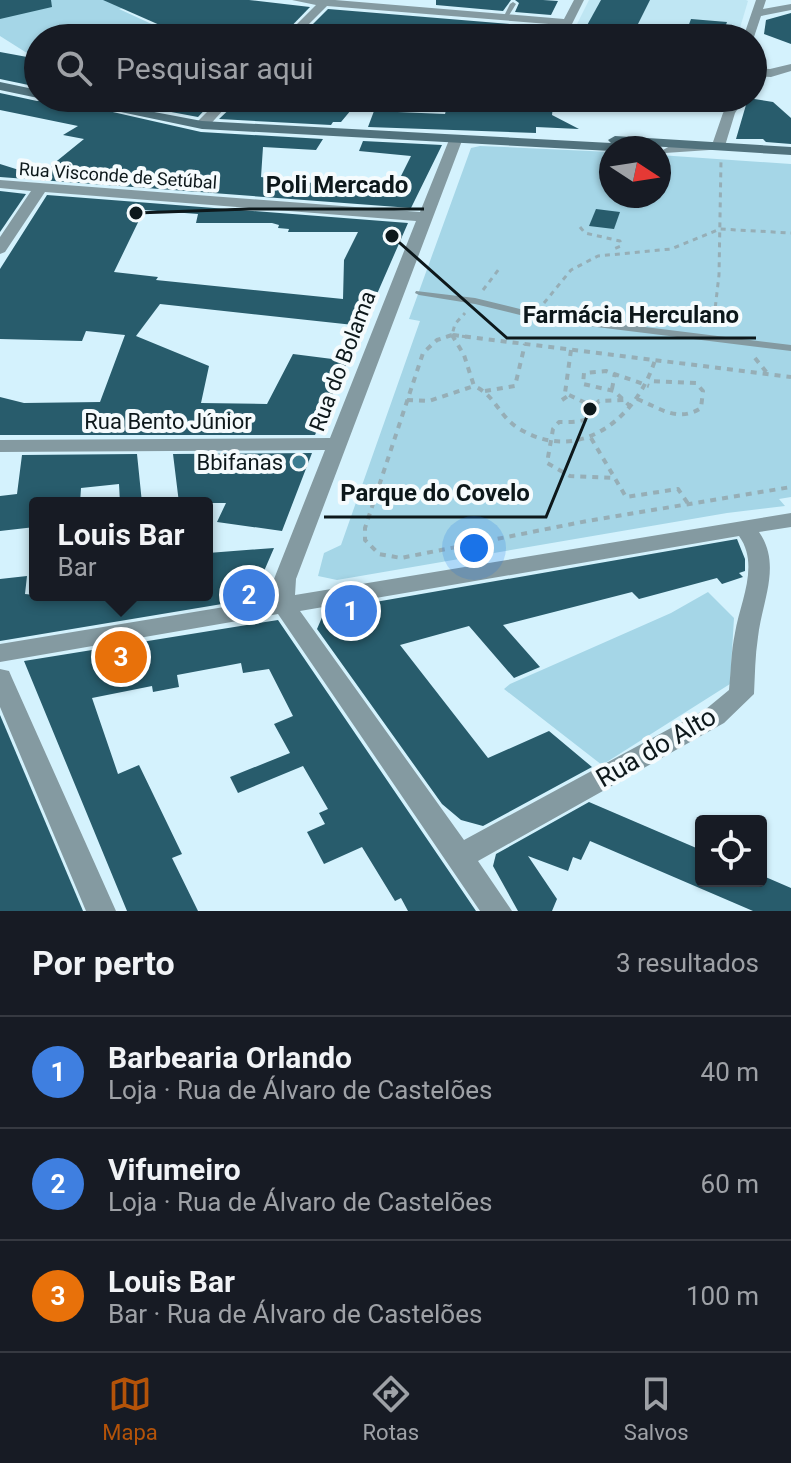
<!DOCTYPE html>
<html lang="pt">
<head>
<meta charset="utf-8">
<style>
  body { margin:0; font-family:Roboto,sans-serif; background:#20242c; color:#f1f3f6 }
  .controls { position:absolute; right:24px; bottom:24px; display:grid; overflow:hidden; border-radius:8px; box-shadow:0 2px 6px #0004 }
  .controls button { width:72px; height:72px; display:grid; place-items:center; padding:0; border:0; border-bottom:2px solid #363941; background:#171b24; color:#f1f3f6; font:40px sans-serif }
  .compass { position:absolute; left:599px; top:136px; width:72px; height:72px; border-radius:50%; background:#171b24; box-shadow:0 2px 6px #0004; rotate:102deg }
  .you { position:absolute; left:474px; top:548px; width:28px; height:28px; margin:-20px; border:6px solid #fff; border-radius:50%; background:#1a73e8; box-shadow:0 0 0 12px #1a73e833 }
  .badge { display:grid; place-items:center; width:52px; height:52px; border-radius:50%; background:#b45309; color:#fff; font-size:26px; font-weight:700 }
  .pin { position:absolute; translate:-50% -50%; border:4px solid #fff; box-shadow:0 2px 8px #0006 }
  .popup { position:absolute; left:29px; top:497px; width:184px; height:104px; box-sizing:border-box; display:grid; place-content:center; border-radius:8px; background:#171b24; filter:drop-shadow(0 2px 6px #0005); font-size:26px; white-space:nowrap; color:#9ea1a6 }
  .popup b { font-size:30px; color:#f1f3f6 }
  .popup::after { content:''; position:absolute; left:50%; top:100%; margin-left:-16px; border:16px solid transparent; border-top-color:#171b24 }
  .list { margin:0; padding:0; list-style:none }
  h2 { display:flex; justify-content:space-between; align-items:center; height:104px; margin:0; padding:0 32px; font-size:34px }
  h2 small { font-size:26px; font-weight:400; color:#9ea1a6 }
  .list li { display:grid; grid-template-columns:52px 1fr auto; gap:24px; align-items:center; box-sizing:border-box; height:112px; padding:0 32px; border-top:2px solid #363941 }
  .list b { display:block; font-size:30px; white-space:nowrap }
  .list p { margin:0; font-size:26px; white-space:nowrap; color:#9ea1a6 }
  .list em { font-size:26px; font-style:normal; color:#9ea1a6 }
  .icon { flex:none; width:44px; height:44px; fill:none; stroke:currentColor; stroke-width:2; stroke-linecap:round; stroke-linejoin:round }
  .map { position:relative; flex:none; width:791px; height:911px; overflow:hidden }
  .search { position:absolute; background:#171b24; box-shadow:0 2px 6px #0004; left:24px; right:24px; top:24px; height:88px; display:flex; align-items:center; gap:20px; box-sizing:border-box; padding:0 28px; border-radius:44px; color:#9ea1a6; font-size:30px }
  .sheet { height:440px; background:#171b24 }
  nav { display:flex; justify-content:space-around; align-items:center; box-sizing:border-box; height:112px; border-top:2px solid #363941; background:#171b24; font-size:22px; color:#9ea1a6 }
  nav a { display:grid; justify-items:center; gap:4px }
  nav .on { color:#b45309 }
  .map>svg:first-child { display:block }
  .built { fill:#bfe6f3 }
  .green { fill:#a5d6e7 }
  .building { fill:#285c6c; fill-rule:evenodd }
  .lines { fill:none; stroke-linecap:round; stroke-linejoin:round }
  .path-far1 { stroke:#96aeb6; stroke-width:3; stroke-dasharray:5 5; stroke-linecap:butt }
  .path { stroke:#96aeb6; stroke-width:4; stroke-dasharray:6 6; stroke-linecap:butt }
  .lane { fill:#849aa1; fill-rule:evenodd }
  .street { fill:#849aa1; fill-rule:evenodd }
  .secondary { fill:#51727d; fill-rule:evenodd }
  .poi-dot { fill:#3d7d91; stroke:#f5fbfd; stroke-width:3 }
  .labels { text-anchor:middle; stroke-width:8; stroke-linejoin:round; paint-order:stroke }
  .far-street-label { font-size:18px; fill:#0d181b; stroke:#f5fbfd }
  .street-label { font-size:22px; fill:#0d181b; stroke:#f5fbfd }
  .poi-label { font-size:22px; fill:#0d181b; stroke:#f5fbfd; text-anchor:end }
  .near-street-label { font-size:26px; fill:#0d181b; stroke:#f5fbfd }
  .leader { fill:none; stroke:#0d181b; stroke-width:3 }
  .callout-dot { fill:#0d181b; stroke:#f5fbfd; stroke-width:3 }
  .callout-label { font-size:24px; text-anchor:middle; font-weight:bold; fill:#0d181b; stroke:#f5fbfd; stroke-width:8; stroke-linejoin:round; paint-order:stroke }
</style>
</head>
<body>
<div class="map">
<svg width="791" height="911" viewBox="0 0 791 911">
  <rect width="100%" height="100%" fill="#d4f2fd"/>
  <polygon class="built" points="589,0 746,0 748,1 737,38 570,38"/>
  <g class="green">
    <polygon points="0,0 128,0 145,3 119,9 182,38 38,38 38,60 0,36"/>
    <polygon points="480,146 611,152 611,196 659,196 659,155 791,164 791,497 779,499 785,506 727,513 337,580 318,576 324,553 341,545 420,321 409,319 471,148"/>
    <polygon points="708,592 734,618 730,684 602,765 504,689 510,684 671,613"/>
  </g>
  <g class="building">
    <polygon points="0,0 51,0 52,7 0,19"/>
    <polygon points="103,0 249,0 310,7 280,38 219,38 171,30"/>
    <polygon points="436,0 511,0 503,11 436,5"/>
    <polygon points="515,0 543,0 558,1 551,15 515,12 519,3"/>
    <polygon points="601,0 650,0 631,38 580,38"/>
    <polygon points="328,9 545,27 540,38 516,38 519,31 445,25 437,35 403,32 403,38 299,38"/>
    <polygon points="791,13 791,44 764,34 766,20"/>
    <polygon points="691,19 727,22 721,38 684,38"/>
    <polygon points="0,52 38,59 38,87 0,79"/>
    <polygon points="0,93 37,101 51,98 201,132 323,139 316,150 263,147 261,177 291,181 394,190 411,156 359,151 363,141 442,145 411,208 0,177 0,164 19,170 26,166 47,169 84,139 63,135 78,126 0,110"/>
    <polygon points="96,98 189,98 214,100 198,117"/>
    <polygon points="328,98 361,98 341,122 333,122 331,125 219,119 238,101 252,102 256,99 326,104"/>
    <polygon points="462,98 520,98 532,104 531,107 540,108 546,98 554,98 552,115 579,129 536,127 536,133 368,127 374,111 445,114 448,103 462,104"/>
    <polygon points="748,98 773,102 791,118 791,144 766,142 763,139 736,139"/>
    <polygon points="0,191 26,194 0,232"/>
    <path d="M47 195 408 223 363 326 160 304 136 336 209 366 201 403 267 404 293 354 348 361 315 435H0V397L24 403 100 402 125 335 86 331 82 341 0 339V269ZM144 210 198 214 196 223H272L279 225 278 228 289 229 288 232H358L344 260 343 299 156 280 158 277 114 272Z"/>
    <polygon points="596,209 620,212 614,229 589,226"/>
    <polygon points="312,453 282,531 217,522 226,503 179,503 173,454"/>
    <polygon points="137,454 142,503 120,503 119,484 81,488 80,503 35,503 35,527 0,531 0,496 17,494 22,455"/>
    <polygon points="737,539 745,559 745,571 739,573 743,577 722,584 717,578 639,599 632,592 503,625 540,667 514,678 469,626 400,645 488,758 549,731 592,767 483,826 461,820 442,804 317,629 323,615 358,605"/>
    <polygon points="274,548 252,599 0,641 0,579 27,576 25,594 35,595 207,595 208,553"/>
    <polygon points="278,620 476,911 408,911 401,898 395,901 362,847 324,864 307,832 325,824 319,813 328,809 303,766 238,793 230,777 290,753 274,724 293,716 269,669 243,673 241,663 177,675 179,687 153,692 152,686 92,698 118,774 139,765 182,854 172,858 198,911 127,911 24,661"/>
    <polygon points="0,715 83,911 0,911"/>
    <polygon points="589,802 701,850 701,881 761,881 761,875 791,888 791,911 753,911 590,841 581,860 573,857 568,871 528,856 557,899 552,911 518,911 493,866 496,854"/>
  </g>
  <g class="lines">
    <g class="path-far1">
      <polyline points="580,227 585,233 620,241 621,246 611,250"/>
      <polyline points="483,290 499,269"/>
      <polyline points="544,303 571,270 598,256 671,249 720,229 791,233"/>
      <polyline points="713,327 719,275 721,160"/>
      <polyline points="452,335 469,337"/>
      <polyline points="446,337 452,335 455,324 465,313"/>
    </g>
    <g class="path">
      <polyline points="452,335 437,340 423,353 365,528 365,540 379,554 401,558 587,521 791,487"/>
      <path d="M452 335 464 355 474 386C495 395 499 416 518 428 579 466 637 418 655 360"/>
      <polyline points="453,335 791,377"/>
      <path d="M571 350 565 393 598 409C591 423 573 422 559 422L553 429 547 463 570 476 614 478"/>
      <polyline points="755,358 767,373"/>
      <polyline points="612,389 615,373"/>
      <polyline points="485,391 515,386 525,344"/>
      <path d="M637 399C660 408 678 423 701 408L703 391 696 383 651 381"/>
      <polyline points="407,400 429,401 474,386"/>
      <polyline points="562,400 569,395"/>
      <polyline points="595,405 599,401 626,400"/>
      <polyline points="631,407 614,391 583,384 584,373 606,371 649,386"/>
      <polyline points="591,438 626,497 678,489 689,505"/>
    </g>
    <g class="lane">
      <polygon points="513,2 516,4 508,17 503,18 510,4"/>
      <polygon points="416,291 475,298 540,314 791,345 791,351 540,320 475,304 419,295 415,293"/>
    </g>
    <g class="street">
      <polygon points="292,0 335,0 564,19 574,0 584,0 565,38 553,38 561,25 327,6 295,38 283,38 316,5"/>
      <polygon points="756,0 766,0 763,9 791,4 791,10 761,16 753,40 743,38"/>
      <polygon points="791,64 791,71 771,77 753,76 753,68 770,69"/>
      <polygon points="221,98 234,98 207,128 197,128 197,122"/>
      <polygon points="733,98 745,98 735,113 724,149 665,153 663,150 670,146 713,142 723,113"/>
      <path d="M451 135 463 138 296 579 295 595 791 513V527L759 532C782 565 762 601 758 637 755 656 755 675 754 694L724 723 478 861 512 911H480L278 614 0 662V644L272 599 274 579 325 450 0 452V440L330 438 416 221 45 192 5 252 0 254V237L31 191 0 188V180L420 212ZM739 536C760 565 740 602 735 633 731 652 731 671 729 690L706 709 464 840 300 611Z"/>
      <polygon points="0,669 9,671 12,678 116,911 86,911 0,707"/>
    </g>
    <g class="secondary">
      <polygon points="0,82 38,90 38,98 0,90"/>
      <polygon points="54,98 80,98 202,121 611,143 608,140 615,136 791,147 791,155 634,145 636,148 611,148 611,151 202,129"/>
    </g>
  </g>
  <circle class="poi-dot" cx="299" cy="462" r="8"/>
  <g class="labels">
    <g class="far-street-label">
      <text transform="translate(118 176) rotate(4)" y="6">Rua Visconde de Setúbal</text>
    </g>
    <g class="street-label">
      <text transform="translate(342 361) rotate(-69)" y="8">Rua do Bolama</text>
      <text x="168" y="429">Rua Bento Júnior</text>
    </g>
    <g class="poi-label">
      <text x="283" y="470">Bbifanas</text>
    </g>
    <g class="near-street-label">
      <text transform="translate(656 747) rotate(-30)" y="9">Rua do Alto</text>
    </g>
  </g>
  <path class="leader" d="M136 213L249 209H424M392 236L507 338H756M590 409L546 517H324"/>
  <g class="callout-dot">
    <circle cx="136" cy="213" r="8"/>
    <circle cx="392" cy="236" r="8"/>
    <circle cx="590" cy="409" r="8"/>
  </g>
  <g class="callout-label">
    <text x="337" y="193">Poli Mercado</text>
    <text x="631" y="323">Farmácia Herculano</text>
    <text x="435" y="501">Parque do Covelo</text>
  </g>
</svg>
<div class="controls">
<button><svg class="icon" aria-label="locate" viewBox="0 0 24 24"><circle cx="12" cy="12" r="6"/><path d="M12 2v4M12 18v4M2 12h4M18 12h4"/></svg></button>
</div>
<svg class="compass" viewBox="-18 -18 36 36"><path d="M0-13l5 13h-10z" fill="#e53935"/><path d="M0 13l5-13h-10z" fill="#9ea1a6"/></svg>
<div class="you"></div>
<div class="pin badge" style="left:351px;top:611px;background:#3f7fe0">1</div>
<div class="pin badge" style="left:249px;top:595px;background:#3f7fe0">2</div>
<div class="pin badge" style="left:121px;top:657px;background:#e8710a">3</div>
<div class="popup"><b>Louis Bar</b>Bar</div>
<div class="search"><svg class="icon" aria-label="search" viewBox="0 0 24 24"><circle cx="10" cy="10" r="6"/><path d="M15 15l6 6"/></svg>Pesquisar aqui</div>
</div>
<section class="sheet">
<h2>Por perto<small>3 resultados</small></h2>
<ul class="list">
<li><span class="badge" style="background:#3f7fe0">1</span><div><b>Barbearia Orlando</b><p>Loja · Rua de Álvaro de Castelões</p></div><em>40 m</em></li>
<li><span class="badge" style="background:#3f7fe0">2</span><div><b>Vifumeiro</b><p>Loja · Rua de Álvaro de Castelões</p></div><em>60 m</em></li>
<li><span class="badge" style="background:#e8710a">3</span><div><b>Louis Bar</b><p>Bar · Rua de Álvaro de Castelões</p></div><em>100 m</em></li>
</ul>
</section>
<nav>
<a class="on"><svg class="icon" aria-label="map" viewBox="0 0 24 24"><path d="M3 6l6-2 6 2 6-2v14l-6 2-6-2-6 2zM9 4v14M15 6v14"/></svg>Mapa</a>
<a><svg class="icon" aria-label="directions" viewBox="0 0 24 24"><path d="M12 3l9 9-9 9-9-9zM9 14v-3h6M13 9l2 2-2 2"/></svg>Rotas</a>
<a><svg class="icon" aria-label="saved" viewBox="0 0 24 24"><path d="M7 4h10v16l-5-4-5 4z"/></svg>Salvos</a>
</nav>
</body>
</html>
